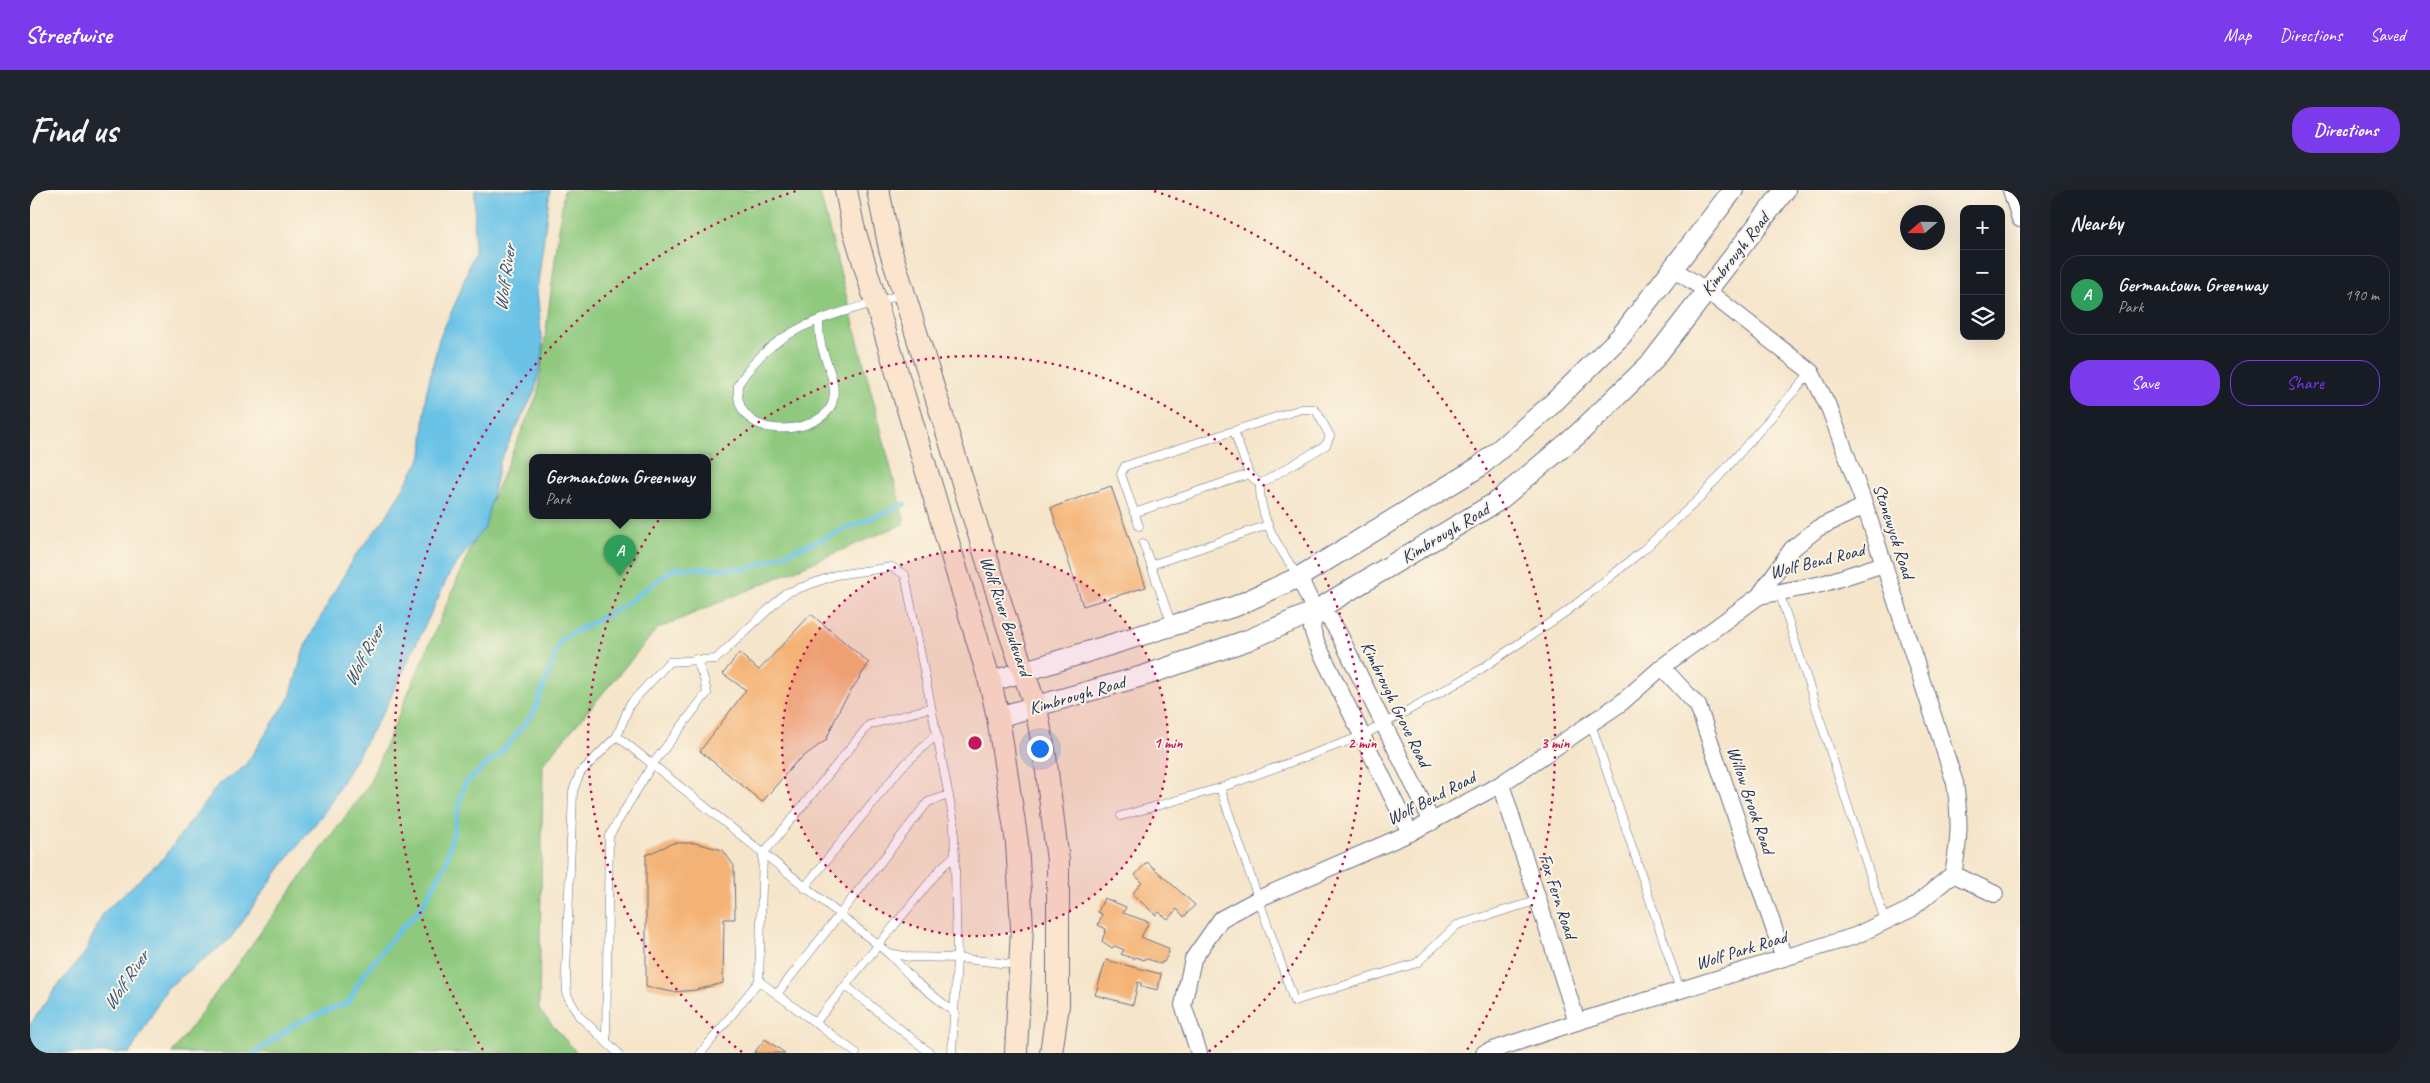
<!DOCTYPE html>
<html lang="en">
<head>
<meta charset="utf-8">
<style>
  body { margin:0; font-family:Caveat,sans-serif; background:#20242c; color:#f1f3f6 }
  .controls { position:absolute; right:15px; top:15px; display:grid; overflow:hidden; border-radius:10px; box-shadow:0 5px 20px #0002 }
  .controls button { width:45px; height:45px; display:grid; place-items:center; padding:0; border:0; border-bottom:1px solid #363941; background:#171b24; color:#f1f3f6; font:25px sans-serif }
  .compass { position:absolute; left:1870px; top:15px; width:45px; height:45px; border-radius:50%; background:#171b24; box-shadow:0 5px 20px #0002; rotate:250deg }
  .you { position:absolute; left:1009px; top:558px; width:18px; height:18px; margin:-12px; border:4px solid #fff; border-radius:50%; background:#1a73e8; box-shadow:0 0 0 8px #1a73e833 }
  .badge { display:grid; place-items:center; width:32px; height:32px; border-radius:50%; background:#7c3aed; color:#fff; font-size:16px; font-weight:700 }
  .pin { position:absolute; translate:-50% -41px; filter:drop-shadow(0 1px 2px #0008) }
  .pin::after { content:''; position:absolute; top:26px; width:18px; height:15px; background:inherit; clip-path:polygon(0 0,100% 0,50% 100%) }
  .popup { position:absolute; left:499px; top:264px; width:182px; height:65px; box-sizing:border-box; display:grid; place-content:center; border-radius:10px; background:#171b24; filter:drop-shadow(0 1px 4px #0005); font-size:16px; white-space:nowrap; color:#9ea1a6 }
  .popup b { font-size:19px; color:#f1f3f6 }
  .popup::after { content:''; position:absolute; left:50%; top:100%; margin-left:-10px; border:10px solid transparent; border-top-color:#171b24 }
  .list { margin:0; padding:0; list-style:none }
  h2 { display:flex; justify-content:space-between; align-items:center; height:65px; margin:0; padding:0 20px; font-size:21px }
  h2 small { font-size:16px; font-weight:400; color:#9ea1a6 }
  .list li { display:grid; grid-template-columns:32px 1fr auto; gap:15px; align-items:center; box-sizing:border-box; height:80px; margin:0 10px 10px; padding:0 10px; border:1px solid #363941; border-radius:20px }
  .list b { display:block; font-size:19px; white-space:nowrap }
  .list p { margin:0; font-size:16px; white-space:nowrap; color:#9ea1a6 }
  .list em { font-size:16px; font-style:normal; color:#9ea1a6 }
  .actions { display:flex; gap:10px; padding:15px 20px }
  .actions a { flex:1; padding:11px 0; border:1px solid #7c3aed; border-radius:20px; text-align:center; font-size:18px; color:#7c3aed }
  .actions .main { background:#7c3aed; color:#fff }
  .icon { flex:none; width:28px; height:28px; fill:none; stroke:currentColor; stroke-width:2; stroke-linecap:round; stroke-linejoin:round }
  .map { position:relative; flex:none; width:1990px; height:863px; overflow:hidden; border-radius:20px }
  header { display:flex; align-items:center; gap:30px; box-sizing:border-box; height:70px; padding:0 25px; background:#7c3aed; color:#fff }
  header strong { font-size:24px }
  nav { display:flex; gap:28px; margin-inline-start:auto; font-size:18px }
  .intro { display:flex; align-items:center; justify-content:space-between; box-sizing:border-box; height:120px; padding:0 30px }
  h1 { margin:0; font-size:35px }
  .button { padding:12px 22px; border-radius:20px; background:#7c3aed; color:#fff; font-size:18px; font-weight:700 }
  main { display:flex; gap:30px; padding:0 30px }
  aside { flex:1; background:#171b24; border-radius:20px; box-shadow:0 5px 20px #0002 }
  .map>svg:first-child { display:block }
  .green { fill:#8ec97e; stroke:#547c6e; fill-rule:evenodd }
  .water { fill:#6ac3e7; stroke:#4279a2 }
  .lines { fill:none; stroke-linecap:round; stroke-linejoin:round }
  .stream { stroke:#6ac3e7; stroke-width:5 }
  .building { fill:#f4b376 }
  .service-casing { stroke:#676f84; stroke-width:9 }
  .minor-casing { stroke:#676f84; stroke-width:18 }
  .tertiary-casing { stroke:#676f84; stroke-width:22 }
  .secondary-casing { stroke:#676f84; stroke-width:24 }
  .service { stroke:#fff; stroke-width:8 }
  .minor { stroke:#fff; stroke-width:16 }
  .tertiary { stroke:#fff; stroke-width:20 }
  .secondary { stroke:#fce5cf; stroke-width:22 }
  .ring { fill:none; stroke:#c2185b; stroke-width:2.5; stroke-dasharray:2.5 5 }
  .labels { text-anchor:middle; stroke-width:4; stroke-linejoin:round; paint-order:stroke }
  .street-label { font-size:18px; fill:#1b2f5e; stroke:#fcf5e5 }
  .water-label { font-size:19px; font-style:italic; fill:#2f5480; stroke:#fcf5e5 }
  .centre { fill:#c2185b; stroke:#fcf5e5; stroke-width:2.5 }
  .ring-label { font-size:15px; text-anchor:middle; font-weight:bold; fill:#c2185b; stroke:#fcf5e5; stroke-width:4; stroke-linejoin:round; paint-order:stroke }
</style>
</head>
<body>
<header>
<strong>Streetwise</strong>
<nav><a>Map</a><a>Directions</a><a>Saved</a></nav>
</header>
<div class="intro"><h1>Find us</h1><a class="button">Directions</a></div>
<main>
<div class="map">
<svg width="1990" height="863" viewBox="0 0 1990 863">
  <rect width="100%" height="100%" fill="#fcf5e5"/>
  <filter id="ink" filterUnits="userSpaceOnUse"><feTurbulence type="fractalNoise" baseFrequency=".02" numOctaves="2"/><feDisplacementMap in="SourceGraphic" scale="10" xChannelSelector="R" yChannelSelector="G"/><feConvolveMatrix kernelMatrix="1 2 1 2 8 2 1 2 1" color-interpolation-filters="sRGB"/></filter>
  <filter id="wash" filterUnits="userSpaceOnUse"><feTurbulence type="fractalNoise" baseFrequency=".0096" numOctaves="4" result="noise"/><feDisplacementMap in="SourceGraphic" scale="20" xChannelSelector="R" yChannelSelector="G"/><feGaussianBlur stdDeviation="1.12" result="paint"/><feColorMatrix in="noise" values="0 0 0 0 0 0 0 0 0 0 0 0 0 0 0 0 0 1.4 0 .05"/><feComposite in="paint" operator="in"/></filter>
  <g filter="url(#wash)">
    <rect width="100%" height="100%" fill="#f5e5ca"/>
    <path class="green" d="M534 0H789L875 333 627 439 513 574 509 820 547 863H142L338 596 508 203ZM502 267H678V325H502Z"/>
    <polygon class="water" points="445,0 520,0 507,101 513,163 505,201 470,271 455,337 421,381 357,515 296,620 245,685 200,749 137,798 100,863 0,863 0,835 25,799 55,763 73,723 135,666 188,595 214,577 260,507 275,456 307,397 325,366 356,327 392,266 396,204 409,149 429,105 444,62"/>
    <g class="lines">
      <polyline class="stream" points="224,863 267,833 319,812 331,788 359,752 391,718 416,674 434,594 474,559 504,522 531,449 590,418 644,378 719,379 875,314"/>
    </g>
    <g id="blocks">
      <g class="building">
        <polygon points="1081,296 1116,397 1053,416 1021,318"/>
        <polygon points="781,424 839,473 810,518 796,550 766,572 732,612 670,561 716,500 693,484 709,463 729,480"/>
        <polygon points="643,653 665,653 693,660 704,676 705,729 694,729 693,793 666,800 643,802 616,797 616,665"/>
        <polygon points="1117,672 1165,715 1154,727 1147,719 1138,729 1129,722 1126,725 1102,704 1112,692 1105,685"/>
        <polygon points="1074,708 1096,717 1093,723 1119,732 1111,747 1138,758 1139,762 1134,772 1132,772 1131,774 1115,768 1114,770 1106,767 1104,769 1091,764 1094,760 1085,756 1082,758 1072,751 1076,739 1068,735 1072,724 1068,722"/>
        <polygon points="1076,770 1131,784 1128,800 1111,796 1111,793 1108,792 1103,815 1065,805"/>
        <polygon points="735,849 755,863 724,863"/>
      </g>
    </g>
  </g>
  <g filter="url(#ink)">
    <use href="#blocks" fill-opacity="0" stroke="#676f84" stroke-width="1"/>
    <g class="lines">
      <defs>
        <g id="service">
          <path d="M789 130C789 138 789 146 791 154 795 172 807 190 803 210 798 244 702 257 708 195 746 131 807 126 872 104"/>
          <polyline points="1204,241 1219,284 1230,294"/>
          <polyline points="1104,323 1219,284"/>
          <path d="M1109 336 1091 284 1095 276 1271 219H1284L1287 222 1300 246 1296 255 1230 294C1229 330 1249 357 1268 386"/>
          <polyline points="1113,353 1142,435"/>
          <polyline points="1121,375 1238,335"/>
          <polyline points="1749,402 1855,731"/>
          <polyline points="1561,534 1650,800"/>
          <polyline points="587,546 550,583 543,601 536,781 537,805 549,826 588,863"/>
          <polyline points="1190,598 1264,811 1387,773 1427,735 1509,710"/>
          <polyline points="1091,626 1190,598 1332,546 1445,483 1536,422 1611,362 1670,308 1781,182"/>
          <polyline points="774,698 871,578 906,545"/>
          <polyline points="858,763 884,790 925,823"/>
          <polyline points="729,791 826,863"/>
          <polyline points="816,796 900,863"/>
          <polyline points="747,804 898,612 919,605"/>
          <polyline points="785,833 911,678 925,665"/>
          <polyline points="576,851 579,646 622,575 677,503 674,489 666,469"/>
          <polyline points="671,863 729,791 733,664 839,535 900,518"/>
          <polyline points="922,863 927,768 924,632 875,385 862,377 806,385 756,403 686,469 639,472 600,514 587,546 858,763 880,767 927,768 988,775"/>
        </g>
        <g id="minor">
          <polyline points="1981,0 1990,29"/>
          <path d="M1643 79 1676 100 1781 182 1800 220 1835 316 1925 593C1930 628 1930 649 1923 684"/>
          <polyline points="1269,387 1285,421"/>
          <polyline points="1729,406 1792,394 1854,374"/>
          <polyline points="1632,477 1668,516 1754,768"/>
          <polyline points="1471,594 1547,832"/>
          <polyline points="1380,643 1287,454 1282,439 1285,421 1300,429 1308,442 1402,632"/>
          <polyline points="1923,684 1965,704"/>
          <polyline points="1169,863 1153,815 1163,769 1191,729 1230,708 1380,643 1471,594 1591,513 1632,477 1729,406 1762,359 1788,338 1835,316"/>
          <polyline points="1454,863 1547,832 1825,746 1881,719 1923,684"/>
        </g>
        <g id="tertiary">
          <polyline points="960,492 1206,416 1269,387 1449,277 1520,216 1591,146 1703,0"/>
          <polyline points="968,527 1116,485 1218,450 1285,421 1468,311 1547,245 1621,173 1755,0"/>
        </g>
        <g id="secondary">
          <polyline points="816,0 823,36 960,492 968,527 987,653 992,737 986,863"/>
          <polyline points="848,0 860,59 978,437 1006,518 1015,566 1028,671 1028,815 1021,863"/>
        </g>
      </defs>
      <use href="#service" class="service-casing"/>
      <use href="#minor" class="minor-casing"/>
      <use href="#tertiary" class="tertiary-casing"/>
      <use href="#secondary" class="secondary-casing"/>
      <use href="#service" class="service"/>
      <use href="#minor" class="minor"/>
      <use href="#tertiary" class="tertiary"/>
      <use href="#secondary" class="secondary"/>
    </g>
  </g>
  <circle cx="945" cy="553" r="193" fill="#c2185b" fill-opacity=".12"/>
  <g class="ring">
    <circle cx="945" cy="553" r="193"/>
    <path d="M712 862A387 387 0 1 1 1178 862"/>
    <path d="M453 860A580 580 0 0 1 766 1M1124 1A580 580 0 0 1 1437 860"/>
  </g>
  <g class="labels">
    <g class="street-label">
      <text transform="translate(1705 64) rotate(-52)" y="6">Kimbrough Road</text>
      <text transform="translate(1864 341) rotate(72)" y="6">Stonewyck Road</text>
      <text transform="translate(1415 343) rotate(-31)" y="6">Kimbrough Road</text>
      <text transform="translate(1787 371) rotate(-14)" y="6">Wolf Bend Road</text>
      <text transform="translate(976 426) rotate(71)" y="6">Wolf River Boulevard</text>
      <text transform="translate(1047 505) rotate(-16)" y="6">Kimbrough Road</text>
      <text transform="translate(1366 514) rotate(64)" y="6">Kimbrough Grove Road</text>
      <text transform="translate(1401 608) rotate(-27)" y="6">Wolf Bend Road</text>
      <text transform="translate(1721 610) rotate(71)" y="6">Willow Brook Road</text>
      <text transform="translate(1528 706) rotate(72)" y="6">Fox Fern Road</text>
      <text transform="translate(1711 760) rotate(-17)" y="6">Wolf Park Road</text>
    </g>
    <g class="water-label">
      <text transform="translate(474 88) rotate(-82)" y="7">Wolf River</text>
      <text transform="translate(333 465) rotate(-62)" y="7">Wolf River</text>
      <text transform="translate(95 790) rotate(-56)" y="7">Wolf River</text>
    </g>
  </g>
  <circle cx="945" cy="553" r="8" class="centre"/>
  <g class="ring-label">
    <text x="1138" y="558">1 min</text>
    <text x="1332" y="558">2 min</text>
    <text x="1525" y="558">3 min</text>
  </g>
</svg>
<div class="controls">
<button>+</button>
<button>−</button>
<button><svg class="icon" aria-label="layers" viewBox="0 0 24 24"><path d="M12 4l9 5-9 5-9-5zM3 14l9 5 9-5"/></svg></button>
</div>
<svg class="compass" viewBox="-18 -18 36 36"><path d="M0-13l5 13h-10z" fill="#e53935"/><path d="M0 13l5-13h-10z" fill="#9ea1a6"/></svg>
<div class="you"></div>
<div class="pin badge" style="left:590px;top:386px;background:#2e9e5b">A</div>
<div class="popup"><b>Germantown Greenway</b>Park</div>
</div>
<aside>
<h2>Nearby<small></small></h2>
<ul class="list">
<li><span class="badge" style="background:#2e9e5b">A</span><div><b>Germantown Greenway</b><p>Park</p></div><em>190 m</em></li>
</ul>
<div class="actions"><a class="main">Save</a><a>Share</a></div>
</aside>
</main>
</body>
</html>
